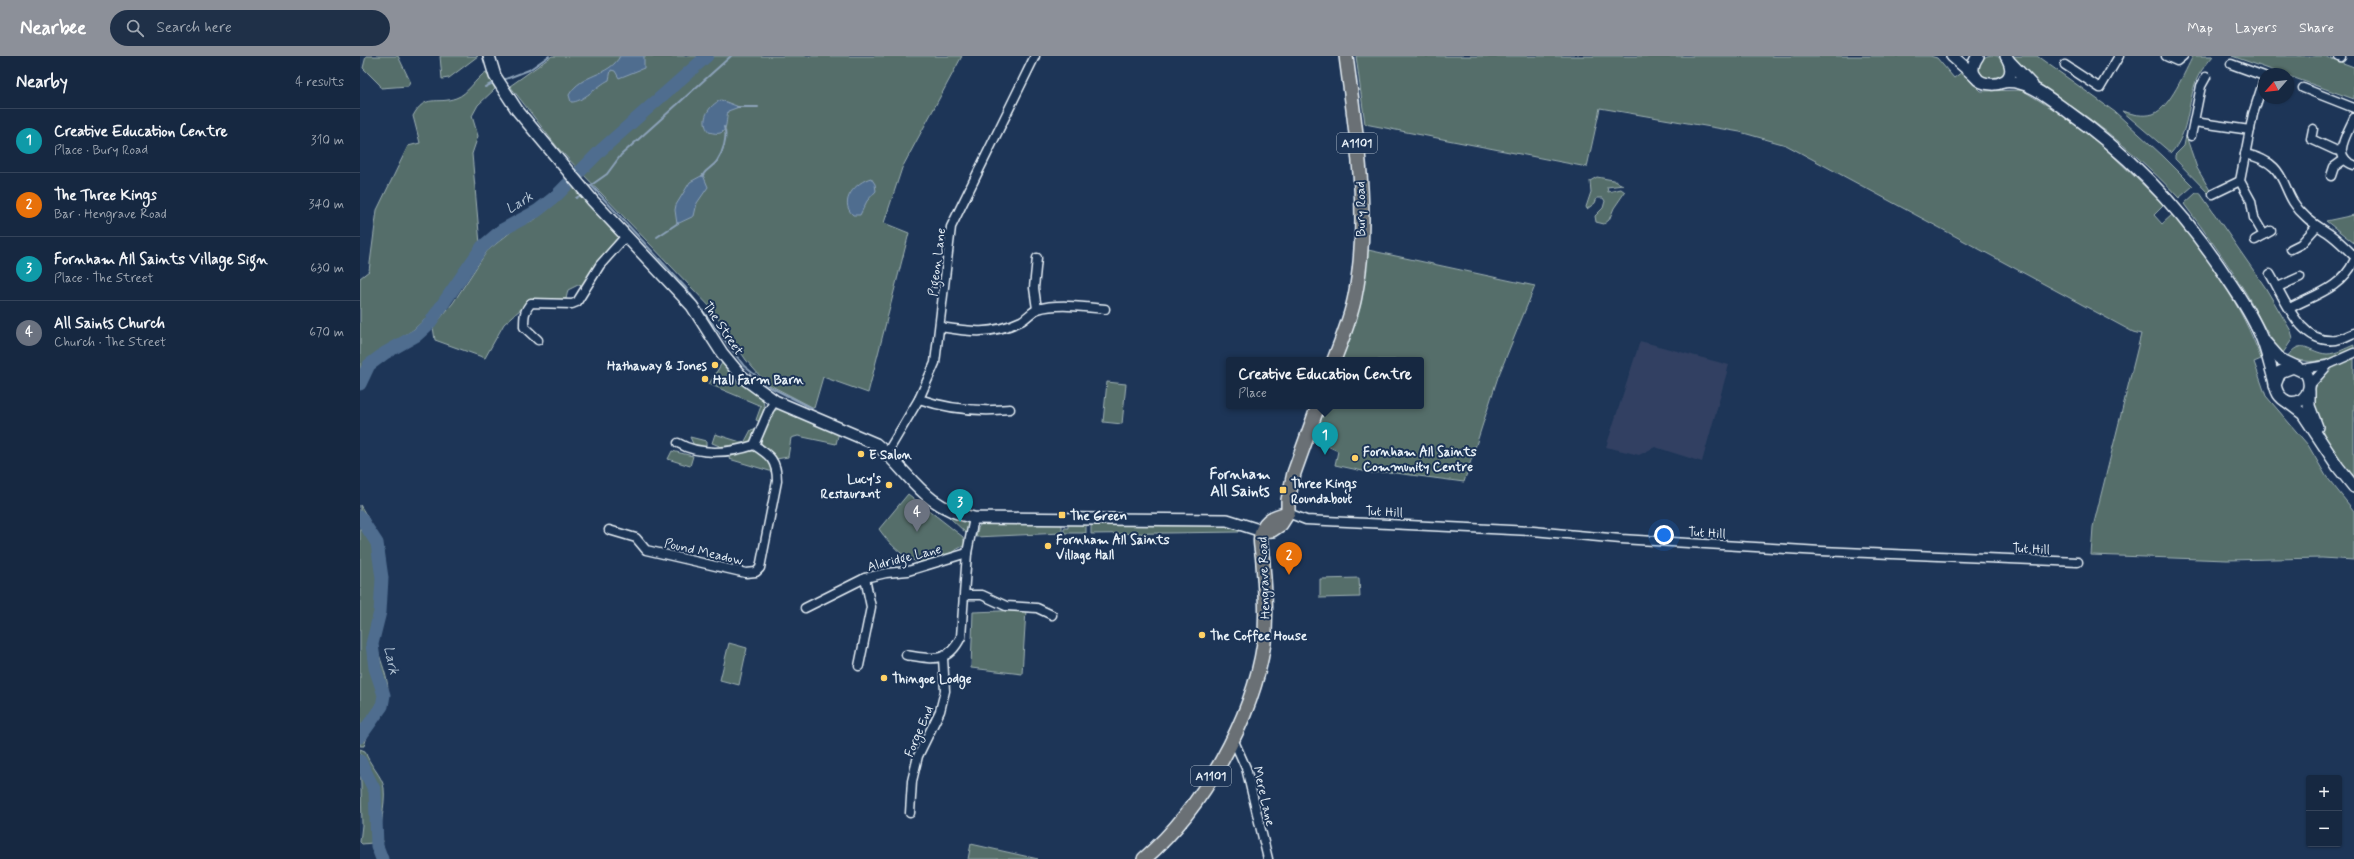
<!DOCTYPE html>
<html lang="en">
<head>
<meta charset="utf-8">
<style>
  body { margin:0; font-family:Mynerve,sans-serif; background:#1f3048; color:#f1f3f6 }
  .controls { position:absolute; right:12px; bottom:12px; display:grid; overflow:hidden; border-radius:4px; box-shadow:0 1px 3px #0004 }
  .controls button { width:36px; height:36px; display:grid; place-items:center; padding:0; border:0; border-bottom:1px solid #35445a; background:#162841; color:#f1f3f6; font:20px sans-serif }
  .compass { position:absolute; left:1898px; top:12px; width:36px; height:36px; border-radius:50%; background:#162841; box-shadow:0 1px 3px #0004; rotate:242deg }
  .you { position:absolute; left:1304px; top:479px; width:14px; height:14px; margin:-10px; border:3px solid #fff; border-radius:50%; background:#1a73e8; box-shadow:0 0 0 6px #1a73e833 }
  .badge { display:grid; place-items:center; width:26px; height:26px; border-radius:50%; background:#8c9099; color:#fff; font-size:13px; font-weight:700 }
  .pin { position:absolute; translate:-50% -33px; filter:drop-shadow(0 1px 2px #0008) }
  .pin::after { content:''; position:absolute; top:21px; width:14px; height:12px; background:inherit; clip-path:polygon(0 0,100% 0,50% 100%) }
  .popup { position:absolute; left:866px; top:301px; width:198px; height:52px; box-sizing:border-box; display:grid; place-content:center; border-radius:4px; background:#162841; filter:drop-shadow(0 1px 3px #0005); font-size:13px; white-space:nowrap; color:#9ea6b1 }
  .popup b { font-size:15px; color:#f1f3f6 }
  .popup::after { content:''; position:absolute; left:50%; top:100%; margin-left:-8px; border:8px solid transparent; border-top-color:#162841 }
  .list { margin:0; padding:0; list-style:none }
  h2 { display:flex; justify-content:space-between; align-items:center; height:52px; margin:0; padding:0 16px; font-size:17px }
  h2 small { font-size:13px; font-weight:400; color:#9ea6b1 }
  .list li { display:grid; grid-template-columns:26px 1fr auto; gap:12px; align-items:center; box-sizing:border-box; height:64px; padding:0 16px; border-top:1px solid #35445a }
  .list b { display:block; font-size:15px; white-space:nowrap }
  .list p { margin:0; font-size:13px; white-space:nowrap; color:#9ea6b1 }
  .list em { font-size:13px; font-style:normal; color:#9ea6b1 }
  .icon { flex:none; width:22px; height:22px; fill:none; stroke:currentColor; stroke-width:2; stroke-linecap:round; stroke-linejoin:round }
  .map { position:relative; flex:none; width:1994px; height:803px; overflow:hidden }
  header { display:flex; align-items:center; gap:24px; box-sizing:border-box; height:56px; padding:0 20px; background:#8c9099; color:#fff }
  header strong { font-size:19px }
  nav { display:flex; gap:22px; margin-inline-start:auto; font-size:14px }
  .search { width:280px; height:36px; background:#1f3048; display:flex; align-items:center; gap:10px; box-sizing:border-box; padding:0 14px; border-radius:22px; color:#9ea6b1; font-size:15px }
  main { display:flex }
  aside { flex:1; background:#162841 }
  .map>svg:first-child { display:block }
  .built { fill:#304062 }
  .green { fill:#546e6b; stroke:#9eb0b2 }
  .water { fill:#4f6d8f; stroke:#8ca2b9 }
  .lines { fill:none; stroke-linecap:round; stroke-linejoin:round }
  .stream { stroke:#8ca2b9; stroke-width:2 }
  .river { stroke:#4f6d8f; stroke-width:13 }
  .minor-casing { stroke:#e8f1f8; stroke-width:11 }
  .secondary-casing { stroke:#e8f1f8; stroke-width:14 }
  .primary-casing { stroke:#e8f1f8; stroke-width:16 }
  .minor { stroke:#1d3557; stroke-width:8 }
  .secondary { stroke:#1d3557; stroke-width:11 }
  .primary { stroke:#6a7074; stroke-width:13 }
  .poi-dot { fill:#ffd166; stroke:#1d3557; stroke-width:1.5 }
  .labels { text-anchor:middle; stroke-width:4; stroke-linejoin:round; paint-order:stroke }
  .shield { fill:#1d3557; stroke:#abb9c8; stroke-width:1 }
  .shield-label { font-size:12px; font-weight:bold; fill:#e8f1f8 }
  .street-label { font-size:13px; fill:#e8f1f8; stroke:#1d3557 }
  .poi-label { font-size:13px; font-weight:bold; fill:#e8f1f8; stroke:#1d3557; text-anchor:start }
  .water-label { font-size:14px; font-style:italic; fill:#b2c3d3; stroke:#1d3557 }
  .quarter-label { font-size:15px; font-weight:bold; fill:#e8f1f8; stroke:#1d3557 }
</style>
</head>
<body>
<header>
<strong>Nearbee</strong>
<div class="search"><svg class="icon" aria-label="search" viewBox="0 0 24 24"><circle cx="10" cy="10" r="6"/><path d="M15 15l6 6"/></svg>Search here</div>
<nav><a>Map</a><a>Layers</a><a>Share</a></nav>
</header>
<main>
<aside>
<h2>Nearby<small>4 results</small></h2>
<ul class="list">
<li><span class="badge" style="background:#0f9aa8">1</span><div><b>Creative Education Centre</b><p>Place · Bury Road</p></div><em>310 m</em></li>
<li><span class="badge" style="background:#e8710a">2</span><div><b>The Three Kings</b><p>Bar · Hengrave Road</p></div><em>340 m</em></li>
<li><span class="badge" style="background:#0f9aa8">3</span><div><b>Fornham All Saints Village Sign</b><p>Place · The Street</p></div><em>630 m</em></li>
<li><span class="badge" style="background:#6b7280">4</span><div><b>All Saints Church</b><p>Church · The Street</p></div><em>670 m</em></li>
</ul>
</aside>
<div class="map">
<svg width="1994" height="803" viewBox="0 0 1994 803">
  <rect width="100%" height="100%" fill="#1d3557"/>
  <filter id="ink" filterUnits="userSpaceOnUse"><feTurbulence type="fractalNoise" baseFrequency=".025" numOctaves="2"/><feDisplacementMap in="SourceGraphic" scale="8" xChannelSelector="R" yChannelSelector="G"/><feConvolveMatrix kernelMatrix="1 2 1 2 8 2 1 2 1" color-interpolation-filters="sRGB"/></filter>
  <g filter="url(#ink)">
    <polygon class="built" points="1280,285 1369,309 1342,406 1295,391 1279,399 1246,391"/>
    <g class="green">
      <circle cx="1632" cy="12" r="13"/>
      <polygon points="6,0 38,0 50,25 48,30 21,32 20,29 3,12"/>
      <polygon points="80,0 118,0 89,22 82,23"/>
      <polygon points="192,0 602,0 542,112 524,167 549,177 508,337 463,321 454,352 406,327 386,304 353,254 198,92 150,30"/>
      <path d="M996 0H1570L1577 2 1594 22 1602 16 1621 35 1662 34 1724 72 1804 149 1794 159 1802 168 1813 158C1848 202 1882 249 1901 303L1894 306 1906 340 1948 389 1966 420 1994 455V504L1962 502 1867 504 1731 499 1733 471 1781 278 1773 276 1426 89 1380 76 1240 52 1227 111 1005 68Z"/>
      <path d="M1651 0H1677L1755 56 1803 100 1833 130 1819 142C1791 112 1760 85 1727 61 1702 43 1668 27 1651 0Z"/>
      <path d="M1833 0H1853C1846 9 1838 17 1835 28 1827 52 1828 79 1811 97L1762 55C1772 58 1783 61 1793 58 1810 52 1825 15 1833 0Z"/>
      <polygon points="1872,0 1964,0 1994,11 1994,43"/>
      <path d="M126 16 135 33 118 49 112 60 118 80 112 98 120 188 80 250 53 274 21 294 8 308 0 324V222L9 215 17 154 48 90 60 87 53 60C65 37 77 49 96 42 108 38 115 23 126 16Z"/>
      <polygon points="1826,80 1837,112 1851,136 1849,138 1815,103 1815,99 1824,90"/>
      <polygon points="1237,121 1253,124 1263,129 1247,131 1248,136 1261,133 1265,136 1254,152 1249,164 1244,168 1236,166 1235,160 1243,152 1245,145 1243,142 1237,142 1235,147 1227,153 1226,151 1231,136 1230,125"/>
      <polygon points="215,128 259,180 234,210 223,230 218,229 208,234 206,243 170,245 144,268 125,302 75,284 73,271 93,247 127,195 157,171 174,164 190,152"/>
      <path d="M1836 137H1840L1905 231 1931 275 1933 282 1923 297C1906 280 1898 257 1886 237 1867 206 1846 177 1824 148Z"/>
      <polygon points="1994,159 1994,187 1966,165"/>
      <polygon points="1008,194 1175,230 1138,321 1104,426 1028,416 1012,417 975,409 978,395 959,386 963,370 960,366 966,350 1061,350 1061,304 982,304 998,255"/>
      <path d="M1994 289V293C1970 304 1953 310 1927 301 1942 280 1949 297 1967 298 1976 298 1986 292 1994 289Z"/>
      <path d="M1994 301V426C1978 401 1937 350 1962 320 1970 311 1984 306 1994 301Z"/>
      <polygon points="362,307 374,320 402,341 405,354 400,366 396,364 401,350 349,328"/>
      <polygon points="747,326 766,328 762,368 743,366"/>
      <polygon points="421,352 479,376 476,388 438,380 431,382 428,401 416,403 404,392 400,384 411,356"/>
      <polygon points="398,372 392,385 385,390 384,387 362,391 352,387 355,378 384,387 391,374"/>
      <polygon points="330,381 346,385 346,393 334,390"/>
      <polygon points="312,395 333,400 330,410 308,403"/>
      <polygon points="394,395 410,402 413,416 369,403 372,396"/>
      <path d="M548 438 603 481 605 489C595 494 585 501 575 505 553 514 530 489 519 473Z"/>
      <path d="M0 449C15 472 30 507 25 535 22 550 14 565 15 580 17 602 32 623 27 645L14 659 4 690H0Z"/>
      <polygon points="591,460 609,467 607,478 589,461"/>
      <polygon points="622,466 702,466 702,477 616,481 618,472"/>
      <polygon points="731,467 873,469 878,472 879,476 731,478"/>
      <polygon points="708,468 726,468 726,477 704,477 704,472 708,472"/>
      <polygon points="999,522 1000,541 960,542 960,523"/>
      <polygon points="666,554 662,618 611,612 613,556"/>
      <polygon points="369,587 387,592 379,629 360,624"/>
      <path d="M0 693 5 695C9 709 22 719 24 732 26 751 18 768 23 786L2 788 0 786 2 769Z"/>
      <polygon points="611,788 678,803 608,803"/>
    </g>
    <g class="water">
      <path d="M260 0H284V12L259 22 255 15 251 14 249 24C238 29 222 47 211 46L209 39C221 17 249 21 260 0Z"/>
      <path d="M361 44 379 51 368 55C365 68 369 82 349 76 339 64 349 49 361 44Z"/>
      <polygon points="343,119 348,131 337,147 334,160 317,168 315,154 316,149 330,126"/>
      <path d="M511 122 515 128 516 135 507 145 500 159H493C478 145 496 126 511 122Z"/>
    </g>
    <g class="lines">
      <g class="stream">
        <polyline points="143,24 169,14 189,0"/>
        <polyline points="125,31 135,26"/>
        <polyline points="377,51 398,51"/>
        <path d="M342 120C347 112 353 111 357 105 363 96 368 81 364 71"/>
        <polyline points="231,129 326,232 384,310 410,331 452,352"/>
        <polyline points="230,130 247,118 261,99 371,0"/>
        <polyline points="216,142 221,139"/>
        <polyline points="297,181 318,167"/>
      </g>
      <g class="river">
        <polyline points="0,328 9,309 25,297 57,279 69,268 122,191 142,174 177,155 196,140 241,94 347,0"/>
        <polyline points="0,461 17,487 22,522 20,556 12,588 15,612 24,639 22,650 0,681"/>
        <polyline points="0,705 15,735 17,790 22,803"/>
      </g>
      <defs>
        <g id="minor">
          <polyline points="1806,0 1817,5 1823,0"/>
          <polyline points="1979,0 1981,1"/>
          <polyline points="1871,8 1904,20"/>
          <polyline points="1705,9 1740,32 1759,0"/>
          <polyline points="1943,32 1994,52"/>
          <path d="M1994 62C1988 77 1970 101 1994 109"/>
          <polyline points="1834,66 1890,74"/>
          <polyline points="1953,73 1951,83 1975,94 1981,95"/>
          <polyline points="1831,80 1841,30 1846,21"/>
          <path d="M1885 98C1933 108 1917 136 1946 161 1953 168 1963 173 1971 179 1979 185 1987 193 1994 200"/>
          <polyline points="1971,120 1974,111 1985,103"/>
          <polyline points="1853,138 1880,125"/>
          <polyline points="1904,179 1894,162 1891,145 1880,125 1893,58 1904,24"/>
          <polyline points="1895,184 1911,175"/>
          <polyline points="1931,193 1941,188 1957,170"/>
          <polyline points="677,202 674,232 677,253"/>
          <path d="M1910 218C1925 243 1940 289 1976 284 1982 283 1989 279 1994 277"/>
          <polyline points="1918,231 1940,221"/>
          <path d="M1930 252C1954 239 1982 232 1994 205"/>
          <path d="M580 271C611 276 631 279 661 265 667 262 672 255 678 253 697 247 726 251 745 253"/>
          <path d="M178 284 164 271C164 260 164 255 171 247L212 248 217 246 240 209 266 180"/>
          <polyline points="1942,313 1967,309 1994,297"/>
          <polyline points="1950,329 1967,310"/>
          <path d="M559 343C588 353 619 356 650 353"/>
          <polyline points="394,389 409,354 415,345"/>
          <polyline points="527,397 559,343 575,307 591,171 675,0"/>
          <polyline points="928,457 946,464 1173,475 1261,483 1461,495 1718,506"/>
          <path d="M249 474 276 482 286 494 386 517 396 516 400 512 417 425C417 405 410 399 394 389 371 397 340 400 318 387"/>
          <polyline points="605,539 622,539 646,550 677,552 692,559"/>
          <polyline points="445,552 505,522 526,517 548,515 607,497"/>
          <path d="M546 599C572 603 588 608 601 581L607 497 614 462"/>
          <polyline points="499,610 511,551 505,522"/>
          <polyline points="874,685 886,712 908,803"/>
          <polyline points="550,757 552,725 558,700 580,655 585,635 583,602"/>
        </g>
        <g id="secondary">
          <path d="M129 0 135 20 157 54 233 145 332 250 362 297 381 320 415 345 516 388C553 419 561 450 614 462L867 464 902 475"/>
          <polyline points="1592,0 1616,21"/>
          <path d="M1618 0C1593 36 1670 39 1646 0"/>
          <polyline points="1649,5 1672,29"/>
          <path d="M1642 26C1666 22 1689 42 1707 55 1771 100 1825 157 1867 222 1880 241 1893 261 1902 283 1907 296 1910 310 1914 323 1915 329 1916 336 1920 340 1934 357 1958 338 1946 317L1933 311 1920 316 1915 329"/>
          <polyline points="1904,285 1920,303 1937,311"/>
          <polyline points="1949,335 1949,350 1957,371"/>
          <polyline points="1926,345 1943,358 1978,411 1994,431"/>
        </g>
        <g id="primary">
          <path d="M974 304C982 283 991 262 995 240 1011 162 996 78 986 0"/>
          <polyline points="902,475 912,474 921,468 928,457 928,444 934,417 958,350"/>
          <path d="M784 803C842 753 893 663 904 587 907 561 905 534 903 508 903 497 898 485 902 475 906 462 917 460 928 457"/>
        </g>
      </defs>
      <use href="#minor" class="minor-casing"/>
      <use href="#secondary" class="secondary-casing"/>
      <use href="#primary" class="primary-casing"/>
      <use href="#minor" class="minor"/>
      <use href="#secondary" class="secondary"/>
      <use href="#primary" class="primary"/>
    </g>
  </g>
  <g class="poi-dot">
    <circle cx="355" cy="309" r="4"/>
    <circle cx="345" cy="323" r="4"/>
    <circle cx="501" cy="398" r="4"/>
    <circle cx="995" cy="402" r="4"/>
    <circle cx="529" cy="429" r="4"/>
    <rect x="919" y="430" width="8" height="8" rx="2"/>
    <rect x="698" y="455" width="8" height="8" rx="2"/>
    <circle cx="688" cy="490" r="4"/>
    <circle cx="842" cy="579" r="4"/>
    <circle cx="524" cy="622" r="4"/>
  </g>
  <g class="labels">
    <g class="shield">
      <rect x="977" y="77" width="40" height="20" rx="3"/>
      <rect x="831" y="710" width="40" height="20" rx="3"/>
    </g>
    <g class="shield-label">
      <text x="997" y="91">A1101</text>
      <text x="851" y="724">A1101</text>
    </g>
    <g class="street-label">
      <text transform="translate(1000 153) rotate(-90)" y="5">Bury Road</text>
      <text transform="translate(576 206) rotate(-83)" y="5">Pigeon Lane</text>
      <text transform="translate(364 272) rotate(56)" y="5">The Street</text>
      <text transform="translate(1024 455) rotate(3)" y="5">Tut Hill</text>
      <text transform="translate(1347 476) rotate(4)" y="5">Tut Hill</text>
      <text transform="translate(1671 492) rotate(3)" y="5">Tut Hill</text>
      <text transform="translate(344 495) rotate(13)" y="5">Pound Meadow</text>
      <text transform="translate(544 501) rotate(-14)" y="5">Aldridge Lane</text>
      <text transform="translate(903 522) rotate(-92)" y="5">Hengrave Road</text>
      <text transform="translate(558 675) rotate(-67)" y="5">Forge End</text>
      <text transform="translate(905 740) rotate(77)" y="5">Mere Lane</text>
    </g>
    <g class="poi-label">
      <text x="347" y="314" text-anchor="end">Hathaway &amp; Jones</text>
      <text x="353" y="328">Hall Farm Barn</text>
      <text x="1003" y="400">Fornham All Saints<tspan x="1003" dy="15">Community Centre</tspan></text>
      <text x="509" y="403">E Salon</text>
      <text x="521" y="427" text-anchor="end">Lucy's<tspan x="521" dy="15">Restaurant</tspan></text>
      <text x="931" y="432">Three Kings<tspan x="931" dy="15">Roundabout</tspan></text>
      <text x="710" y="464">The Green</text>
      <text x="696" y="488">Fornham All Saints<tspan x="696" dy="15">Village Hall</tspan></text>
      <text x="850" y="584">The Coffee House</text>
      <text x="532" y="627">Thingoe Lodge</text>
    </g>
    <g class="water-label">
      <text transform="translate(159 146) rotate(-31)" y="5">Lark</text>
      <text transform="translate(32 604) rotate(78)" y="5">Lark</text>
    </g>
    <g class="quarter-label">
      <text x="880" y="423">Fornham<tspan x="880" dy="17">All Saints</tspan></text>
    </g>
  </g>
</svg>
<div class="controls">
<button>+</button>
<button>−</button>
</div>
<svg class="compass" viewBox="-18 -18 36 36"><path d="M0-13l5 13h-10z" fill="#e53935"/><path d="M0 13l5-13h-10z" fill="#9ea6b1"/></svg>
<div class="you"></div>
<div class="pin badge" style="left:965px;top:399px;background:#0f9aa8">1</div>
<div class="popup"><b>Creative Education Centre</b>Place</div>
<div class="pin badge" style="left:929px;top:519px;background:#e8710a">2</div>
<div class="pin badge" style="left:600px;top:466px;background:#0f9aa8">3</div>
<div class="pin badge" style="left:557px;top:476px;background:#6b7280">4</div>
</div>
</main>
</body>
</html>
